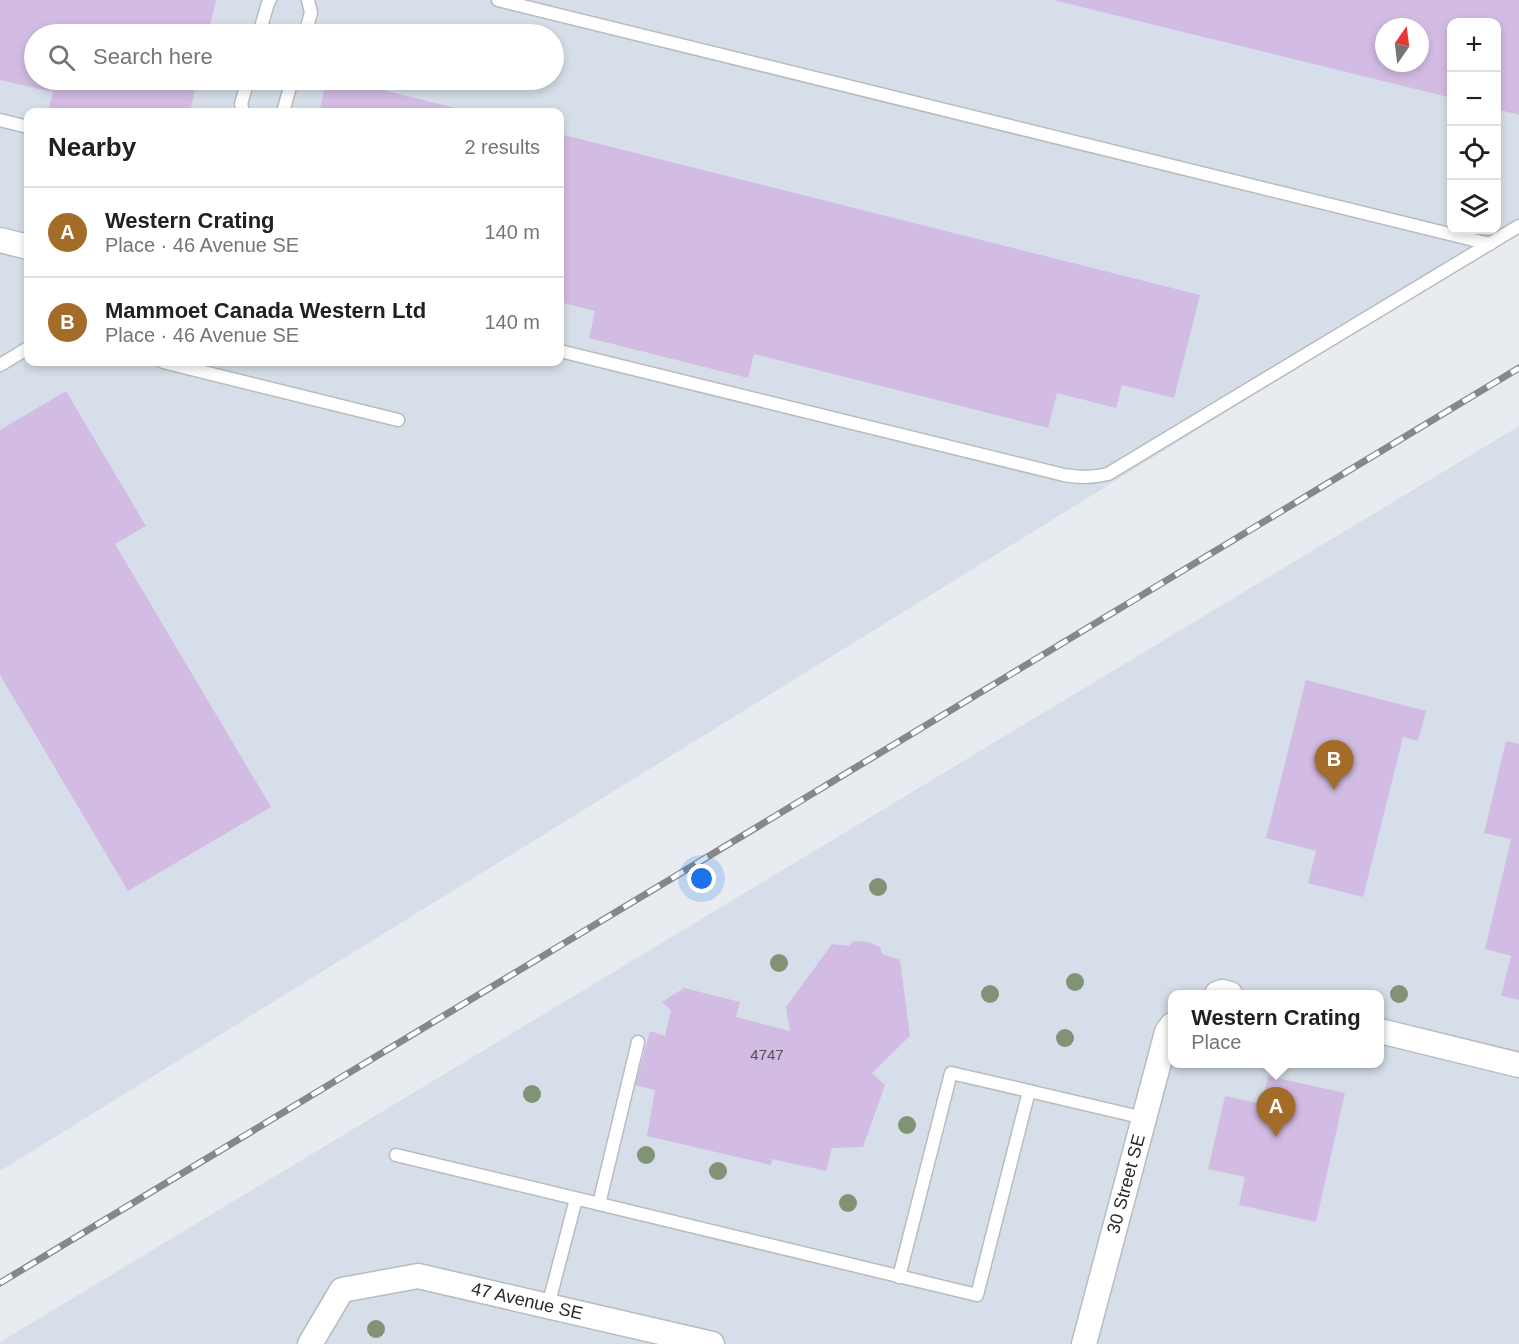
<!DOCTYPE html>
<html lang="en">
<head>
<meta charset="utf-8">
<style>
  body { margin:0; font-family:Helvetica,sans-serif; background:#f6f6f6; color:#202124 }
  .controls { position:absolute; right:18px; top:18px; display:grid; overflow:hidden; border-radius:12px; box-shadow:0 3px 9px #0003 }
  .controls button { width:54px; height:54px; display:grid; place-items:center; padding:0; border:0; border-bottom:2px solid #e0e0e0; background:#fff; color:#202124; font:30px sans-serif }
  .compass { position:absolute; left:1375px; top:18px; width:54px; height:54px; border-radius:50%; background:#fff; box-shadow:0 3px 9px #0003; rotate:14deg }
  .you { position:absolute; left:702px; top:879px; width:21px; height:21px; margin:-15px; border:4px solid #fff; border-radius:50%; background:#1a73e8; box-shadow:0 0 0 9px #1a73e833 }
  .badge { display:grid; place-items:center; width:39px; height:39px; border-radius:50%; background:#a46c29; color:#fff; font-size:20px; font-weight:700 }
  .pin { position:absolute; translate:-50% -50px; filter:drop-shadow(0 2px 3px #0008) }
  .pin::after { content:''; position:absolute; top:32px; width:21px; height:18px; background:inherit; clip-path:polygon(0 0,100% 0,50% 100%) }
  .popup { position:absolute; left:1168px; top:990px; width:216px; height:78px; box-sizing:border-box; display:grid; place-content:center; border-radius:12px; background:#fff; filter:drop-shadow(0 2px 4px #0005); font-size:20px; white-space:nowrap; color:#757577 }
  .popup b { font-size:22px; color:#202124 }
  .popup::after { content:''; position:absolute; left:50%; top:100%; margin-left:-12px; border:12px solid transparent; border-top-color:#fff }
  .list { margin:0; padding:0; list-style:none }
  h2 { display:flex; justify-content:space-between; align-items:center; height:78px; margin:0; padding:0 24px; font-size:26px }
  h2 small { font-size:20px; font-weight:400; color:#757577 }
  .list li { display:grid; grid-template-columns:39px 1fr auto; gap:18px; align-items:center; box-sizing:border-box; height:90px; padding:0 24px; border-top:2px solid #e0e0e0 }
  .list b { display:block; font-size:22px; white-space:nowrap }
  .list p { margin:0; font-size:20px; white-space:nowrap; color:#757577 }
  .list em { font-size:20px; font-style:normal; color:#757577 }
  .icon { flex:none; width:33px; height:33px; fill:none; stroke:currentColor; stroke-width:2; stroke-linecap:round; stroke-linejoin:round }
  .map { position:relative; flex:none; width:1519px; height:1344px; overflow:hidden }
  .search { position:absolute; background:#fff; box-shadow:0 3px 9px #0003; left:24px; top:24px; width:540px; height:66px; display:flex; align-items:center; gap:15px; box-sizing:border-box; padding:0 21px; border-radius:33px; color:#757577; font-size:22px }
  .panel { position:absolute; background:#fff; box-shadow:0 3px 9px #0003; left:24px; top:108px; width:540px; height:258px; border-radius:12px }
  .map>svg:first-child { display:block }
  .built { fill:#d6dfe9; fill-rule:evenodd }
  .building { fill:#d3bce3; fill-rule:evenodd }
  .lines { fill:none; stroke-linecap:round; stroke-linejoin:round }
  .lane-casing { stroke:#b8bcbf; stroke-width:15 }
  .street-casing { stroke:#b8bcbf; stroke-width:27 }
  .lane { stroke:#fff; stroke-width:12 }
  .street { stroke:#fff; stroke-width:24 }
  .rail-casing { stroke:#85888b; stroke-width:7 }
  .rail { stroke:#fff; stroke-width:4.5; stroke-dasharray:14; stroke-linecap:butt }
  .tree { fill:#829275 }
  .labels { text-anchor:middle; stroke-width:5; stroke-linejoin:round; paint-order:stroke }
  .number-label { font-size:15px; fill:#544e5a }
  .street-label { font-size:18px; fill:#292a2c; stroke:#fff }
</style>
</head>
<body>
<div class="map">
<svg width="1519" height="1344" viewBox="0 0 1519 1344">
  <rect width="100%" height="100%" fill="#e8ecf0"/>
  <g class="built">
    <path d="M0 0H1519V231L0 1171ZM1452 22H1496V230H1452ZM1384 27H1420V63H1384ZM34 34H554V80H34ZM28 112H560V362H28Z"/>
    <path d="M1519 426V1344H0V1342ZM1172 994H1380V1064H1172Z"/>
  </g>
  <g class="building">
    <polygon points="0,0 216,0 208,34 34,34 34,80 197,80 190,112 48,112 53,92 0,80"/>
    <path d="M1053 0H1519V115L1496 109V22H1452V98ZM1384 27H1420V63H1384Z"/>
    <polygon points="327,80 343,80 471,112 319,112"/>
    <polygon points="560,134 1200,295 1174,398 1122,385 1116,408 1057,393 1048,428 754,354 748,378 589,338 595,311 560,302"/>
    <polygon points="66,391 146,526 115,544 271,807 128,891 0,675 0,430"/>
    <polygon points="1306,680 1426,711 1418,741 1403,737 1363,897 1308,883 1316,851 1266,838"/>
    <polygon points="1506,741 1519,744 1519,1000 1501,996 1511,956 1485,949 1511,839 1484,833"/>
    <polygon points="854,941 868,942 880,947 882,954 900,960 910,1036 872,1073 885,1085 863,1147 832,1148 826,1171 772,1159 771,1165 647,1136 655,1090 635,1085 650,1031 665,1036 671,1010 662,1002 684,988 740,1002 736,1017 790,1031 786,1007 832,944 849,946"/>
    <polygon points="1268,1076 1345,1093 1316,1222 1239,1205 1245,1177 1208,1169 1225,1096 1262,1104"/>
  </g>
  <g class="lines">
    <defs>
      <g id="lane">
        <polyline points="498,0 1490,244"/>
        <polyline points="259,34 268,3 270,0"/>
        <polyline points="305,34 311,13 308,0"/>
        <polyline points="243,112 241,104 248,80"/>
        <polyline points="283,112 292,80"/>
        <polyline points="0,120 28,127"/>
        <path d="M560 351 1064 475C1080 478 1092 478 1108 474L1519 226"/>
        <polyline points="163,362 398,420"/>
        <polyline points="0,365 28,348"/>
        <polyline points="396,1155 977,1295 1029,1091 1144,1118"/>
        <polyline points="599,1204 638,1042"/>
        <polyline points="899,1277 951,1073 1029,1091"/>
        <polyline points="548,1306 576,1199"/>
      </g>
      <g id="street">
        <polyline points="0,240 28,247"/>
        <polyline points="1217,994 1222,992 1230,994"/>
        <polyline points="1380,1031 1519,1065"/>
        <polyline points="310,1344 342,1290 418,1276 712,1344"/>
        <polyline points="1084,1344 1167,1032 1172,1025"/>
      </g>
    </defs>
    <use href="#lane" class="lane-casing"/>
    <use href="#street" class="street-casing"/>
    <use href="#lane" class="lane"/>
    <use href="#street" class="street"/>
    <defs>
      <polyline id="rail" points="0,1283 1519,368"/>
    </defs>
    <use href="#rail" class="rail-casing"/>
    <use href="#rail" class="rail"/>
  </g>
  <g class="tree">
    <circle cx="878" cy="887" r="9"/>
    <circle cx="779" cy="963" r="9"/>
    <circle cx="1075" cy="982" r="9"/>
    <circle cx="990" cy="994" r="9"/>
    <circle cx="1399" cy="994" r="9"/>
    <circle cx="1065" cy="1038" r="9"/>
    <circle cx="532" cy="1094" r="9"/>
    <circle cx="907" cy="1125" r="9"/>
    <circle cx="646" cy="1155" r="9"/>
    <circle cx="718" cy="1171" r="9"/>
    <circle cx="848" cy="1203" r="9"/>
    <circle cx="376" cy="1329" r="9"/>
  </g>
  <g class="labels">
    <g class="number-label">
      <text x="767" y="1060">4747</text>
    </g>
    <g class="street-label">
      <text transform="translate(1126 1184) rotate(-75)" y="6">30 Street SE</text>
      <text transform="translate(527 1301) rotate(13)" y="6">47 Avenue SE</text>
    </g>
  </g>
</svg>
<div class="controls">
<button>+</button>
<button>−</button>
<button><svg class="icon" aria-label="locate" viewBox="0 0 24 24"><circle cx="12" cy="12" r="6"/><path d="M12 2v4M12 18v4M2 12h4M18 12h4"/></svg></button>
<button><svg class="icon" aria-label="layers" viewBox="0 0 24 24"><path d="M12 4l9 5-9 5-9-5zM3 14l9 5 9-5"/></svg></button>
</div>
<svg class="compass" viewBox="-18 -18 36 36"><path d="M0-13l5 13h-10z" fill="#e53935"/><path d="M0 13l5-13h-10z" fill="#757577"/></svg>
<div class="you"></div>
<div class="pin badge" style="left:1276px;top:1137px">A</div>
<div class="popup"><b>Western Crating</b>Place</div>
<div class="pin badge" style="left:1334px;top:790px">B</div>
<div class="search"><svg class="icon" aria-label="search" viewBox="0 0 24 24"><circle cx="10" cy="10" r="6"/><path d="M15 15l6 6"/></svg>Search here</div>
<section class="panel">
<h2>Nearby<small>2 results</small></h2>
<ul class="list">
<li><span class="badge">A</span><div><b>Western Crating</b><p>Place · 46 Avenue SE</p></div><em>140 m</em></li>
<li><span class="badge">B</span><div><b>Mammoet Canada Western Ltd</b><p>Place · 46 Avenue SE</p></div><em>140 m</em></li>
</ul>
</section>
</div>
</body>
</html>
